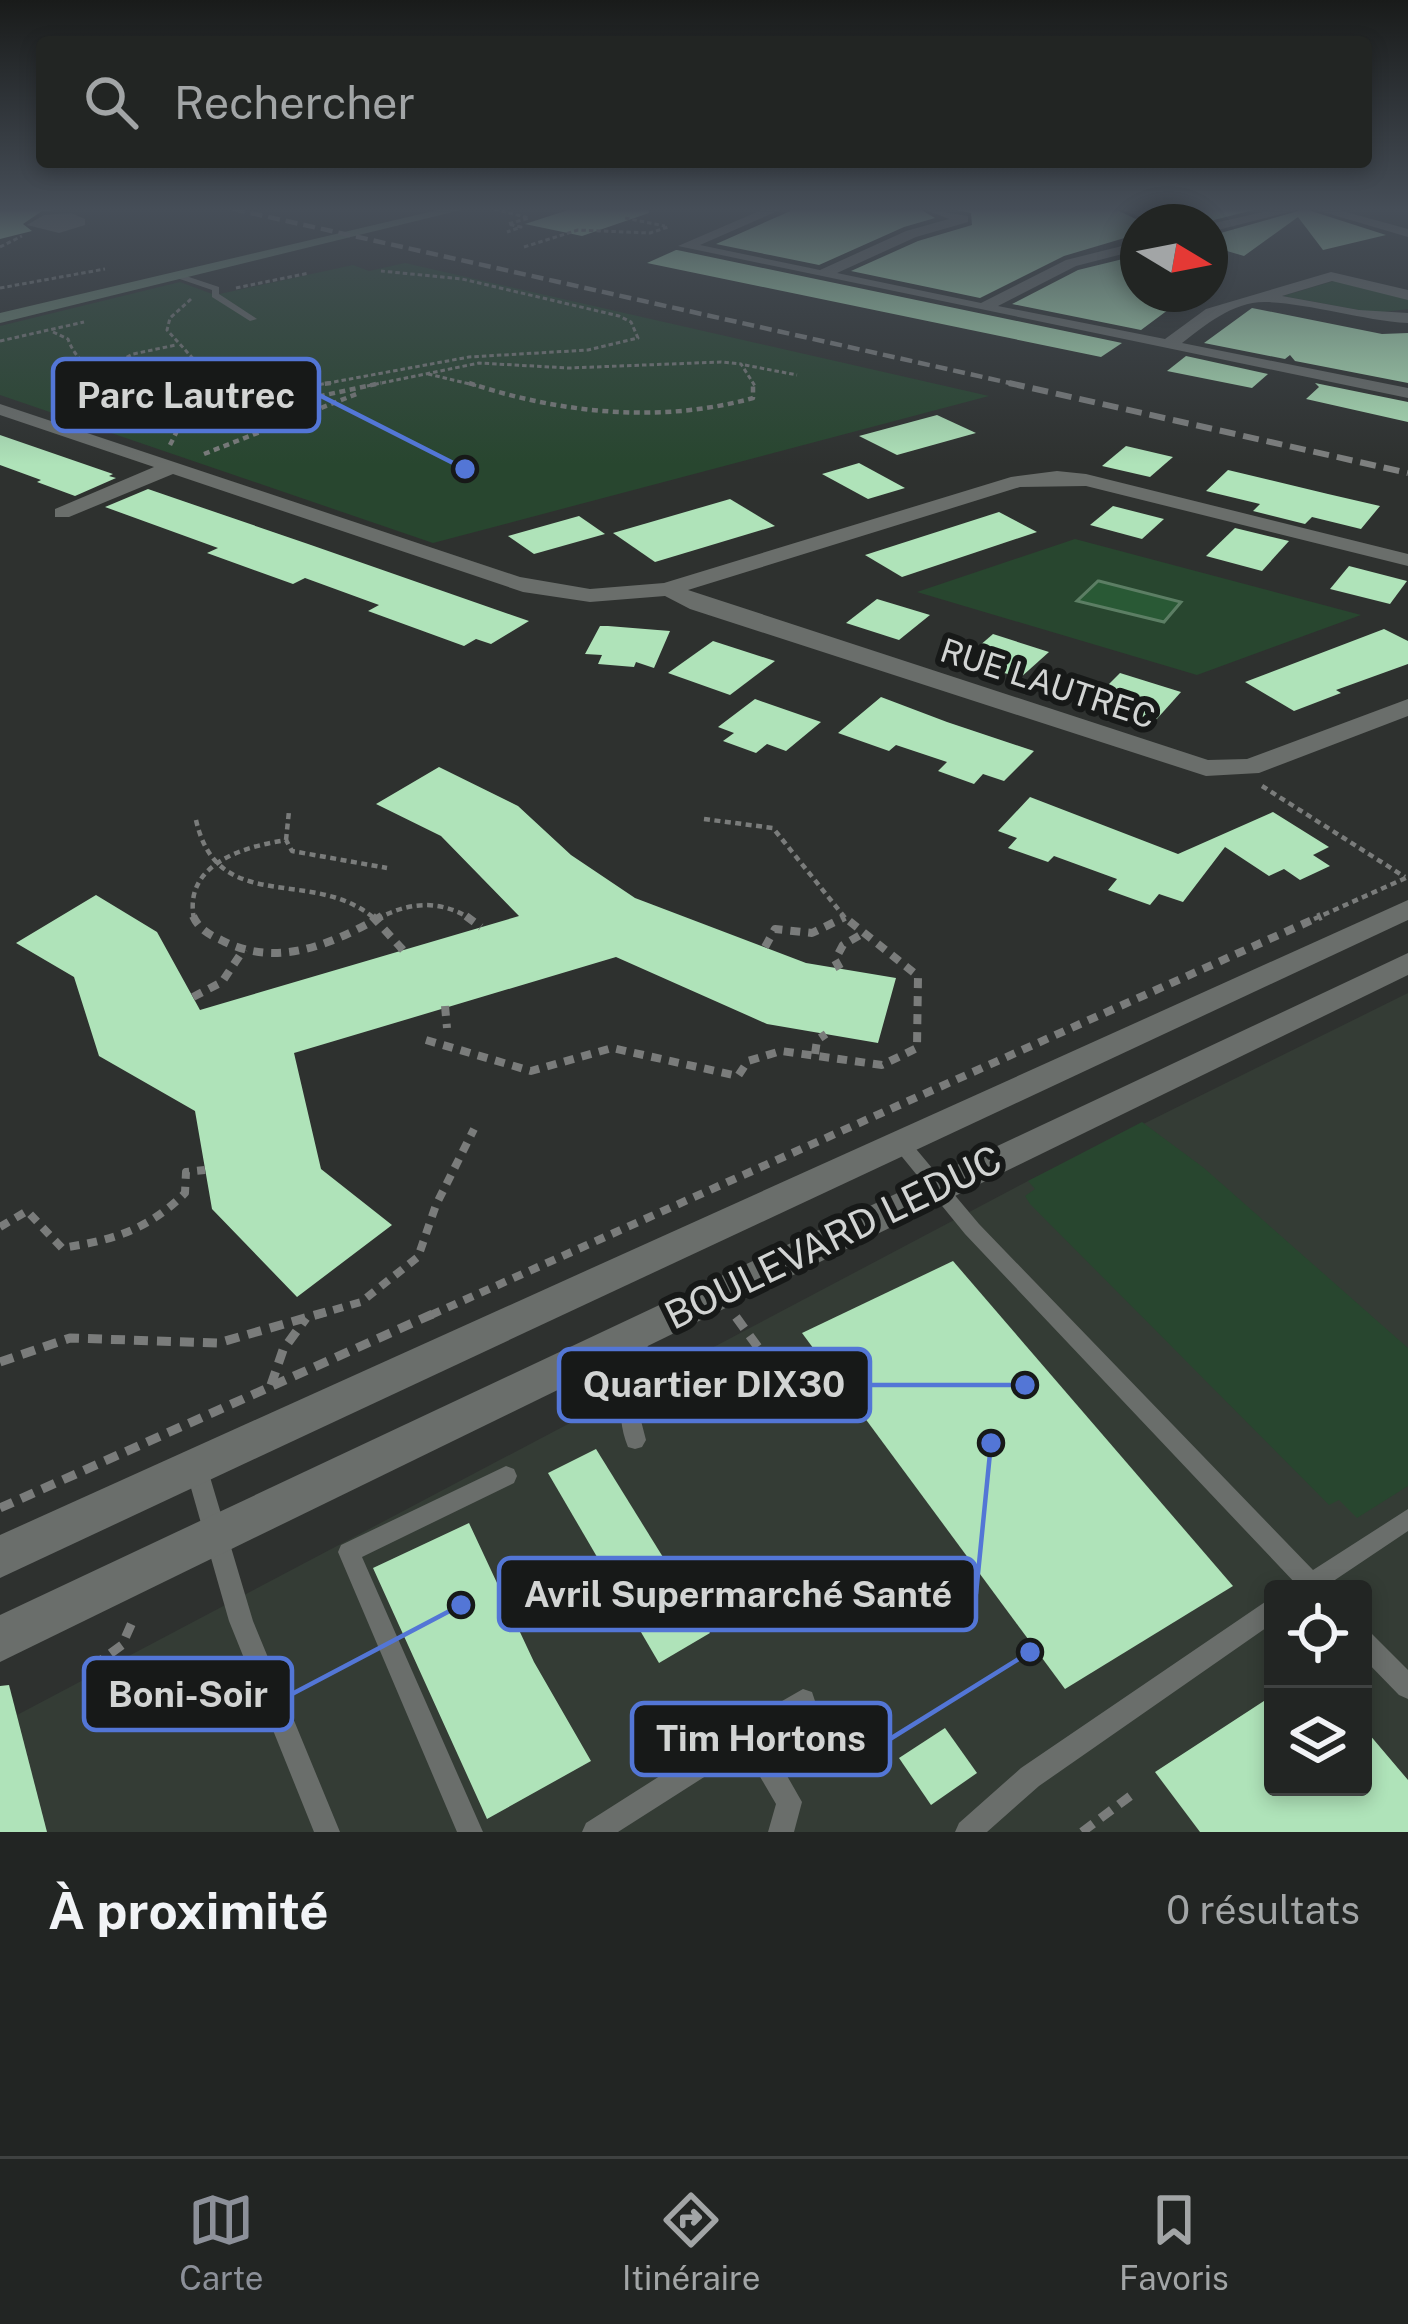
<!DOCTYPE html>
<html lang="fr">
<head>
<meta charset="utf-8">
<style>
  body { margin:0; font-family:"Public Sans",sans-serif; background:#2e3130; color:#f1f3f6 }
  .controls { position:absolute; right:36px; bottom:36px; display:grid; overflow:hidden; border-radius:12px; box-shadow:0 6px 18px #0003 }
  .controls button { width:108px; height:108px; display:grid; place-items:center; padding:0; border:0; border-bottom:3px solid #3f4241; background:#222523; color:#f1f3f6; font:60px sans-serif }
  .compass { position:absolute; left:1120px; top:204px; width:108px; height:108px; border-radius:50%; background:#222523; box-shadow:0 6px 18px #0003; rotate:100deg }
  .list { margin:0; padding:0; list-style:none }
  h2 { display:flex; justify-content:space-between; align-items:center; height:156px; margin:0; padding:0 48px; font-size:51px }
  h2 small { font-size:39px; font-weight:400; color:#a2a5a6 }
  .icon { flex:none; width:66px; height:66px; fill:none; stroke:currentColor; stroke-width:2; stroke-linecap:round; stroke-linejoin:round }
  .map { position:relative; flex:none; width:1408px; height:1832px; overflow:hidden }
  .search { position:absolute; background:#222523; box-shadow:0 6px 18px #0003; left:36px; right:36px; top:36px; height:132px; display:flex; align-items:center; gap:30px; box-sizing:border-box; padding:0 42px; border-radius:12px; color:#a2a5a6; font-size:45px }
  .sheet { height:324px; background:#222523 }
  nav { display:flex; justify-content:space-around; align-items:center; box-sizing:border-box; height:168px; border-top:3px solid #3f4241; background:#222523; font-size:33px; color:#a2a5a6 }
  nav a { display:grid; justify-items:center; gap:6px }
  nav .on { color:#8c9099 }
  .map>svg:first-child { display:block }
  .built { fill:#343c35; fill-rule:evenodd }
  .green { fill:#28462f }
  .water { fill:#295935; stroke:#5c7e64; stroke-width:3 }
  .building { fill:#afe3b9 }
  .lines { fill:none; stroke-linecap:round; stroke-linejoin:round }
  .path-far3 { stroke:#7a7c7b; stroke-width:3; stroke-dasharray:4.5 3; stroke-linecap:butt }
  .path-far2 { stroke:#7a7c7b; stroke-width:4.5; stroke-dasharray:6 4.5; stroke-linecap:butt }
  .path-far1 { stroke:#7a7c7b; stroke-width:8; stroke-dasharray:10 8; stroke-linecap:butt }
  .path { stroke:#7a7c7b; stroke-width:9; stroke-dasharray:14 9; stroke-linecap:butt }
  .service { fill:#6a6e6b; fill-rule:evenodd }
  .minor { fill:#6a6e6b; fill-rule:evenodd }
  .tertiary { fill:#6a6e6b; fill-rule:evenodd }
  .secondary { fill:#6a8470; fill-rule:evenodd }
  .rail-far1 { stroke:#7e807f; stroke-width:4.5; stroke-dasharray:12 6; stroke-linecap:butt }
  .rail { stroke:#7e807f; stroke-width:6; stroke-dasharray:16 8; stroke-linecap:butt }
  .labels { text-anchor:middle; stroke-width:12; stroke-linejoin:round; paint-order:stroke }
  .street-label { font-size:33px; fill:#d2d4d3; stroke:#171918 }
  .near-street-label { font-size:39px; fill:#d2d4d3; stroke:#171918 }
  .leader { fill:none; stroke:#5376d6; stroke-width:4.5 }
  .callout-dot { fill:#5376d6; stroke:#171918; stroke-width:4.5 }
  .callout { fill:#171918; stroke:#5376d6; stroke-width:4.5 }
  .callout-label { font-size:36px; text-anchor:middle; font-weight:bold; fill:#d2d4d3 }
</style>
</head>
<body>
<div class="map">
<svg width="1408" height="1832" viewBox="0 0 1408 1832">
  <rect width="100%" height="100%" fill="#2e312f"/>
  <path class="built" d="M1408 993V1832H0V1724L1028 1181ZM1273 1589H1363V1787H1273Z"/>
  <g class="green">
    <polygon points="405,263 989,396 433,543 0,395 0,326 180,282 215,295 353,265 369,271"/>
    <polygon points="1337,280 1408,299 1408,309 1375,313 1283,296"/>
    <polygon points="1075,539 1361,615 1197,675 917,592"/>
    <polygon points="1142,1122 1204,1168 1408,1348 1408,1486 1357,1518 1339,1500 1329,1505 1030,1204 1025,1196 1035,1189 1028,1181"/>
  </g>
  <polygon class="water" points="1098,581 1099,581 1181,602 1164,622 1077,601"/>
  <g class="building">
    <polygon points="0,209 66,209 42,211 23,224 32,231 0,239"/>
    <polygon points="571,209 649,209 649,213 582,236 525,224"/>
    <polygon points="795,209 920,209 935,218 904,227 819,265 716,244"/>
    <polygon points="952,209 1115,209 1142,222 1138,234 1064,256 980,298 851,271 918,241 972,225 971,213"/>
    <polygon points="1153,209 1257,209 1206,222 1180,222"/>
    <polygon points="1305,209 1386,235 1323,250 1298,217 1244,256 1210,246 1210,236"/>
    <polygon points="676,250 677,250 1122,343 1101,357 647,263"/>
    <polygon points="1127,258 1138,261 1138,294 1204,296 1176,304 1141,330 1012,304 1078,270"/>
    <polygon points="1252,308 1382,334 1408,333 1408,383 1295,361 1290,355 1285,359 1204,343"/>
    <polygon points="1186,356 1268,374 1252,388 1167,371"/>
    <polygon points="1315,383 1408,402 1408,422 1306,399 1319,387"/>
    <polygon points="937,415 976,433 897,455 859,436"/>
    <polygon points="0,435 113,474 109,476 116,478 75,496 37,482 41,480 0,465"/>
    <polygon points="1126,446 1173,457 1150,477 1102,466"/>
    <polygon points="859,463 905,488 868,499 822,474"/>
    <polygon points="1228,470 1328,494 1380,506 1361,529 1312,517 1305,524 1253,511 1260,504 1206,491"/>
    <polygon points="148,489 311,545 529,621 491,644 476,639 464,646 368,611 379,605 305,578 293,584 207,553 218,548 105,507"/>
    <polygon points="730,499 775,526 655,562 613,533"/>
    <polygon points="1113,506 1164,519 1142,539 1090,525"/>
    <polygon points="999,512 1037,532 902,577 865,555"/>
    <polygon points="579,516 605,534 534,554 508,536"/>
    <polygon points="1235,528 1289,541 1262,571 1206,556"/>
    <polygon points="1349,566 1407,581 1390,604 1330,589"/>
    <polygon points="877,599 930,615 899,640 846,623"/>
    <polygon points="600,626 608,626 670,631 654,668 636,662 634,667 598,664 602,655 585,654"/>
    <polygon points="1384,629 1408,641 1408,664 1336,690 1341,693 1294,711 1245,682"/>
    <polygon points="993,634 1049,652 1020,678 963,660"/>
    <polygon points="713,641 775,661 730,695 668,673"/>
    <polygon points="1120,673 1181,692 1155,721 1092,701"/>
    <polygon points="881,697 947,722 1034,751 1004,781 983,774 974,784 938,771 947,762 896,745 889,751 838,733"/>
    <polygon points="755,699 821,722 786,751 767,744 756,753 723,741 734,733 718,727"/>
    <polygon points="439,767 518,806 571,855 635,898 806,963 896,978 878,1043 767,1024 616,957 294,1053 321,1169 392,1225 297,1297 212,1209 195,1111 99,1056 74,977 16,943 96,895 157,932 200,1010 519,916 441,836 376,804"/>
    <polygon points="1030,797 1178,854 1273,812 1329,847 1313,855 1330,866 1300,880 1284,869 1269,876 1225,847 1183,902 1159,894 1150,905 1108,890 1117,879 1054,856 1048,862 1008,848 1017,838 998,831"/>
    <polygon points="953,1261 1233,1586 1065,1689 802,1333"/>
    <polygon points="596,1449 710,1633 659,1663 548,1473"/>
    <polygon points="469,1523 534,1662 591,1761 487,1819 373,1568"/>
    <polygon points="9,1685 47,1832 0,1832 0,1686"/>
    <polygon points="1273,1695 1273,1787 1363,1787 1363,1727 1408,1780 1408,1832 1200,1832 1155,1772"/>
    <polygon points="945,1728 977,1773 931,1805 899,1758"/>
  </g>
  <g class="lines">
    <g class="path-far3">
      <polyline points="494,209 529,218 508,224 521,227 507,232"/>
      <polyline points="625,218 665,226"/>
      <polyline points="0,247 22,236"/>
      <polyline points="524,247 578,230 650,233 668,227"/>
      <polyline points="0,288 105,269"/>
      <polyline points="236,288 309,273"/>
      <polyline points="191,299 170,318 167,330 208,375 246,386"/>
      <path d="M53 332 68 339C83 381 129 379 168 386"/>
      <polyline points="0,341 84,322"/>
      <polyline points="745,365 797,375"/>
      <polyline points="100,371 133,354 176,345"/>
      <polyline points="428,374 478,386"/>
      <polyline points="312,386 469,357 588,350 638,338 631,322 619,316 462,279 381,271"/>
      <polyline points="367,386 479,363 569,368 721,362 741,364 755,386"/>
    </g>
    <g class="path-far2">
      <polyline points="153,383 247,402 316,397 381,383"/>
      <polyline points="231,383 271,389 332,383"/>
      <path d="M469 383C560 413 660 424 753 398V383"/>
      <polyline points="170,445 176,433 173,423 195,397"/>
      <polyline points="204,454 359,393"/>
      <polyline points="1262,786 1405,877"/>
      <polyline points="704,819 773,828 846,919"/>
      <path d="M196 820C218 918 313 865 375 919"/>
      <polyline points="286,840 289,811"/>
      <path d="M194 919C183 864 243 847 286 840L292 851 387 868"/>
      <path d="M377 919C409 902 439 899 471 919"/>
      <polyline points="1314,919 1408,877"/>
    </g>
    <g class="path-far1">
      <path d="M193 916C199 929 208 934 221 940 277 969 332 944 382 916"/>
      <polyline points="372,916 403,950"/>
      <polyline points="466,916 481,927"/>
      <polyline points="765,947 775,929 812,933 845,917"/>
      <polyline points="840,969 835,960 843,945 862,934"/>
      <polyline points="193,997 222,982 244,949"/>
      <polyline points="445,1006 447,1028"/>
      <polyline points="426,1040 531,1071 612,1048 738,1076 748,1061 781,1051 882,1065 917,1048 918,976 843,916"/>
      <polyline points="815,1054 817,1040 826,1034"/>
      <path d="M0 1227 27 1211 62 1248C113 1240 148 1230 185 1193L186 1172 205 1170"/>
      <polyline points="316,1315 361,1302 418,1257 436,1205 474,1129"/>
      <polyline points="431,1315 1321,916"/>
    </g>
    <g class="path">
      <polyline points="736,1317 760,1350"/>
      <polyline points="0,1362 70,1338 218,1343 326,1312"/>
      <polyline points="271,1385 283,1350 306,1318"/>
      <polyline points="0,1508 437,1312"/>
      <polyline points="92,1667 122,1645 134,1618"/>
      <polyline points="1082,1832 1137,1791"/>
    </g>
    <g class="service">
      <polygon points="177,273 219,287 219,294 257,319 250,321 212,297 212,290 174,277"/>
      <polygon points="900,1136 906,1137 979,1224 1313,1570 1408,1509 1408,1531 1326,1586 1327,1589 1295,1589 1296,1584 965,1234 894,1147 891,1142 894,1137"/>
      <path d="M639 1328 646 1330 649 1336 639 1413 646 1440 642 1447 635 1449 628 1447C613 1411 624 1373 629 1336L632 1330Z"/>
      <polygon points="196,1458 204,1460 207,1467 253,1621 340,1832 314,1832 229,1621 185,1467 188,1460"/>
      <polygon points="506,1466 514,1469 517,1476 514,1483 362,1557 483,1832 457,1832 338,1552 341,1545"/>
      <polygon points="1273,1599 1273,1623 1039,1786 987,1832 955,1832 959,1823 1021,1768 1265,1602"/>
      <polygon points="1363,1630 1371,1633 1408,1670 1408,1699 1399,1695 1363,1658"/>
      <polygon points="803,1689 812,1692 815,1701 812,1710 766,1739 802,1802 794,1832 768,1832 776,1804 745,1751 618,1832 582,1832 586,1823 740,1725"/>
    </g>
    <g class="minor">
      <path d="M764 209H782L700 245 820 270 906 231 949 219 924 209 968 216V222L916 237 837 273 981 303 1066 260 1138 242V250L1076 266 998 306 1165 339 1206 309 1331 272 1408 290V300L1332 281 1282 296 1359 310 1408 313V323C1361 320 1308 303 1266 302 1234 301 1205 325 1182 343L1408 388V398L678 246Z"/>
      <polygon points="1119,209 1140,209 1176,222 1155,222"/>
      <polygon points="1277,209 1301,209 1210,232 1210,224"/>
      <polygon points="1313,209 1335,209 1408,229 1408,237"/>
      <polygon points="71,213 85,219 85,225 59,233 27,225 44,215"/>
      <polygon points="0,404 520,577 590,589 664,583 1011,477 1057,471 1086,474 1408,554 1408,566 1086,486 1020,487 688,590 1208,760 1247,759 1408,699 1408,716 1259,773 1206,776 690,609 665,596 590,602 523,592 173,474 69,517 55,517 55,509 154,467 0,415"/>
    </g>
    <g class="tertiary">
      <polygon points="1408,900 1408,920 0,1578 0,1535"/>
      <polygon points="1408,953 1408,975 0,1662 0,1615"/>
    </g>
    <polygon class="secondary" points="442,209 465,209 0,323 0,313"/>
    <polyline class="rail-far1" points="233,209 1023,386"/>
    <polyline class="rail" points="1009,383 1408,473"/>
  </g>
  <linearGradient id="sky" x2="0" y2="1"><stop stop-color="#191b1a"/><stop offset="0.45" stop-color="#464e58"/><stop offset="1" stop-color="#464e58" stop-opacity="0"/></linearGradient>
  <rect width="1408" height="465" fill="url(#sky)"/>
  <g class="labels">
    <g class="street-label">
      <text transform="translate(1048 683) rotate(18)" y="12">RUE LAUTREC</text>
    </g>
    <g class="near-street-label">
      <text transform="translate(833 1237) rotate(-26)" y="14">BOULEVARD LEDUC</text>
    </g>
  </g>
  <path class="leader" d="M465 469L319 395M1025 1385L870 1385M991 1443L976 1594M461 1605L292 1694M1030 1652L890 1739"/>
  <g class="callout-dot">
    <circle cx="465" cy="469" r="12"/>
    <circle cx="1025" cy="1385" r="12"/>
    <circle cx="991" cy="1443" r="12"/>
    <circle cx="461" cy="1605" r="12"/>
    <circle cx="1030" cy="1652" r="12"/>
  </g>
  <g class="callout">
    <rect x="53" y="359" width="266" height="72" rx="12"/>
    <rect x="559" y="1349" width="311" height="72" rx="12"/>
    <rect x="499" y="1558" width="477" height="72" rx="12"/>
    <rect x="84" y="1658" width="208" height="72" rx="12"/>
    <rect x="632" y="1703" width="258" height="72" rx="12"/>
  </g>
  <g class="callout-label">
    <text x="186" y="408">Parc Lautrec</text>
    <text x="714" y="1397">Quartier DIX30</text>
    <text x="738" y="1607">Avril Supermarché Santé</text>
    <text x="188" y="1707">Boni-Soir</text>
    <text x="761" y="1751">Tim Hortons</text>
  </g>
</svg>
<div class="controls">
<button><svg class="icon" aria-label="locate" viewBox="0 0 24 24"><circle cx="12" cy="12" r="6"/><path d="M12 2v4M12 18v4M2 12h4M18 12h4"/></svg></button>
<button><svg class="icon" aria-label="layers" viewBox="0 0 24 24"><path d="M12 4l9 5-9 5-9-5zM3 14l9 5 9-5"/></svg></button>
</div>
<svg class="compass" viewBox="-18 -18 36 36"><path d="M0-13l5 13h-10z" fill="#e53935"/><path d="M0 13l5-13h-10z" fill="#a2a5a6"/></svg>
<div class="search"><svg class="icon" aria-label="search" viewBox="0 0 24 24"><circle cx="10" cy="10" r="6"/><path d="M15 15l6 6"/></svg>Rechercher</div>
</div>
<section class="sheet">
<h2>À proximité<small>0 résultats</small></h2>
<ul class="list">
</ul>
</section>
<nav>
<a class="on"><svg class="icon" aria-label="map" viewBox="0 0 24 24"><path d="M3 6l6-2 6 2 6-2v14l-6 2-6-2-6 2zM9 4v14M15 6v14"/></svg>Carte</a>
<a><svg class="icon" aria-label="directions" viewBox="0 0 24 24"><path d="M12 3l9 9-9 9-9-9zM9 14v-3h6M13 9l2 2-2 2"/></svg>Itinéraire</a>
<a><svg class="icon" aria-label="saved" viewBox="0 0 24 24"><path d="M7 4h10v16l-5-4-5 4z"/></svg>Favoris</a>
</nav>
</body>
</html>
